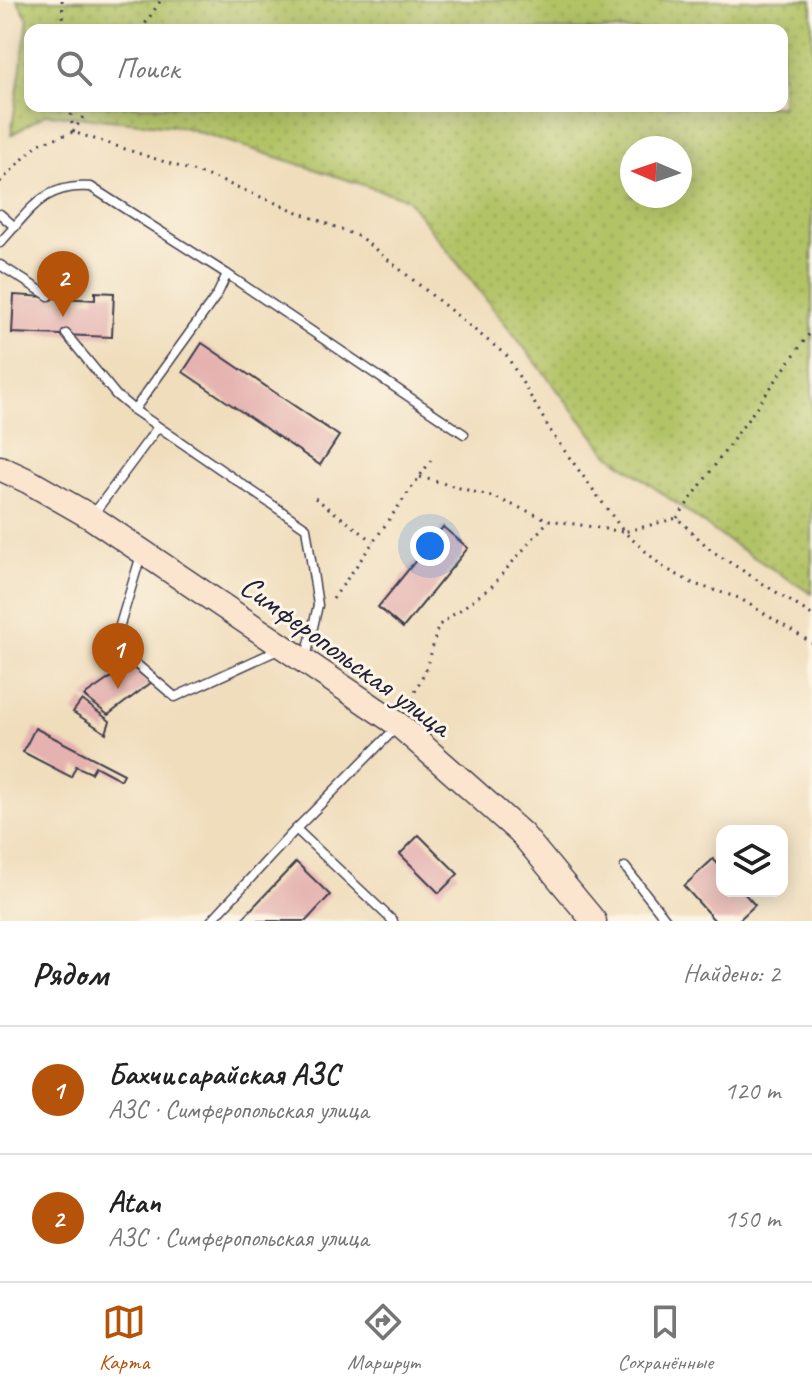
<!DOCTYPE html>
<html lang="ru">
<head>
<meta charset="utf-8">
<style>
  body { margin:0; font-family:Caveat,sans-serif; background:#f2f2f2; color:#222 }
  .controls { position:absolute; right:24px; bottom:24px; display:grid; overflow:hidden; border-radius:16px; box-shadow:0 4px 20px #0003 }
  .controls button { width:72px; height:72px; display:grid; place-items:center; padding:0; border:0; border-bottom:2px solid #e0e0e0; background:#fff; color:#222; font:40px sans-serif }
  .compass { position:absolute; left:620px; top:136px; width:72px; height:72px; border-radius:50%; background:#fff; box-shadow:0 4px 20px #0003; rotate:272deg }
  .you { position:absolute; left:430px; top:546px; width:28px; height:28px; margin:-20px; border:6px solid #fff; border-radius:50%; background:#1a73e8; box-shadow:0 0 0 12px #1a73e833 }
  .badge { display:grid; place-items:center; width:52px; height:52px; border-radius:50%; background:#b45309; color:#fff; font-size:26px; font-weight:700 }
  .pin { position:absolute; translate:-50% -66px; filter:drop-shadow(0 2px 4px #0008) }
  .pin::after { content:''; position:absolute; top:42px; width:28px; height:24px; background:inherit; clip-path:polygon(0 0,100% 0,50% 100%) }
  .list { margin:0; padding:0; list-style:none }
  h2 { display:flex; justify-content:space-between; align-items:center; height:104px; margin:0; padding:0 32px; font-size:34px }
  h2 small { font-size:26px; font-weight:400; color:#767676 }
  .list li { display:grid; grid-template-columns:52px 1fr auto; gap:24px; align-items:center; box-sizing:border-box; height:128px; padding:0 32px; border-top:2px solid #e0e0e0 }
  .list b { display:block; font-size:30px; white-space:nowrap }
  .list p { margin:0; font-size:26px; white-space:nowrap; color:#767676 }
  .list em { font-size:26px; font-style:normal; color:#767676 }
  .icon { flex:none; width:44px; height:44px; fill:none; stroke:currentColor; stroke-width:2; stroke-linecap:round; stroke-linejoin:round }
  .map { position:relative; flex:none; width:812px; height:921px; overflow:hidden }
  .search { position:absolute; background:#fff; box-shadow:0 4px 20px #0003; left:24px; right:24px; top:24px; height:88px; display:flex; align-items:center; gap:20px; box-sizing:border-box; padding:0 28px; border-radius:16px; color:#767676; font-size:30px }
  .sheet { height:360px; background:#fff }
  nav { display:flex; justify-content:space-around; align-items:center; box-sizing:border-box; height:112px; border-top:2px solid #e0e0e0; background:#fff; font-size:22px; color:#767676 }
  nav a { display:grid; justify-items:center; gap:4px }
  nav .on { color:#b45309 }
  .map>svg:first-child { display:block }
  .grass { fill:url(#grass-dots); stroke:#6a7250; stroke-width:2; fill-rule:evenodd }
  .building { fill:#e5b2b0 }
  .lines { fill:none; stroke-linecap:round; stroke-linejoin:round }
  .lane-casing { stroke:#413e4e; stroke-width:11 }
  .secondary-casing { stroke:#413e4e; stroke-width:27 }
  .path { stroke:#413e4e; stroke-width:3; stroke-dasharray:2 6; stroke-linecap:butt }
  .lane { stroke:#fff; stroke-width:8 }
  .secondary { stroke:#fbe5cf; stroke-width:24 }
  .labels { text-anchor:middle; stroke-width:6; stroke-linejoin:round; paint-order:stroke }
  .street-label { font-size:32px; fill:#22223b; stroke:#fcf5e5 }
</style>
</head>
<body>
<div class="map">
<svg width="812" height="921" viewBox="0 0 812 921">
  <defs>
    <pattern id="grass-dots" width="8" height="8" patternUnits="userSpaceOnUse" patternTransform="scale(2)"><rect width="8" height="8" fill="#b2c366"/><path d="M2 2h.1M6 6h.1" fill="none" stroke="#99a759" stroke-width="1.8" stroke-linecap="round"/></pattern>
  </defs>
  <rect width="100%" height="100%" fill="#fcf5e5"/>
  <filter id="ink" filterUnits="userSpaceOnUse"><feTurbulence type="fractalNoise" baseFrequency=".0125" numOctaves="2"/><feDisplacementMap in="SourceGraphic" scale="16" xChannelSelector="R" yChannelSelector="G"/><feConvolveMatrix kernelMatrix="1 2 1 2 8 2 1 2 1" color-interpolation-filters="sRGB"/></filter>
  <filter id="wash" filterUnits="userSpaceOnUse"><feTurbulence type="fractalNoise" baseFrequency=".006" numOctaves="4" result="noise"/><feDisplacementMap in="SourceGraphic" scale="32" xChannelSelector="R" yChannelSelector="G"/><feGaussianBlur stdDeviation="1.8" result="paint"/><feColorMatrix in="noise" values="0 0 0 0 0 0 0 0 0 0 0 0 0 0 0 0 0 1.4 0 .05"/><feComposite in="paint" operator="in"/></filter>
  <g filter="url(#wash)">
    <rect width="100%" height="100%" fill="#f0ddbc"/>
    <path class="grass" d="M17 0H812V594L728 541 608 454 407 199 183 127 46 114 11 135 28 19ZM30 30H782V106H30ZM632 148H680V196H632Z"/>
    <g id="blocks">
      <g class="building">
        <polygon points="95,292 114,293 112,337 12,333 14,295 95,300"/>
        <polygon points="202,343 339,436 320,465 183,372"/>
        <polygon points="443,527 468,548 403,628 378,607"/>
        <polygon points="129,665 152,682 108,715 84,696"/>
        <polygon points="82,700 110,721 106,733 73,712"/>
        <polygon points="35,728 124,774 121,780 95,766 91,773 76,766 71,777 23,752"/>
        <polygon points="419,835 458,874 439,893 400,854"/>
        <polygon points="713,859 722,868 722,891 742,891 755,905 738,921 715,921 684,886"/>
        <polygon points="296,862 330,895 306,921 240,921"/>
      </g>
    </g>
  </g>
  <g filter="url(#ink)">
    <use href="#blocks" fill-opacity="0" stroke="#413e4e" stroke-width="2"/>
    <g class="lines">
      <defs>
        <g id="lane">
          <polyline points="0,214 15,227"/>
          <path d="M0 243C30 211 43 183 91 187L227 274 217 295 134 410"/>
          <polyline points="0,265 49,296"/>
          <polyline points="227,274 464,434"/>
          <polyline points="66,334 116,395 134,410 306,528 318,605 306,658"/>
          <polyline points="92,516 158,427"/>
          <polyline points="141,555 114,645 175,697 278,650"/>
          <polyline points="625,867 667,921"/>
          <polyline points="211,921 296,829"/>
          <polyline points="393,921 296,829 398,726"/>
        </g>
        <polyline id="secondary" points="0,468 28,481 91,517 399,725 522,834 594,921"/>
      </defs>
      <use href="#lane" class="lane-casing"/>
      <use href="#secondary" class="secondary-casing"/>
      <g class="path">
        <polyline points="62,0 64,30"/>
        <polyline points="141,30 161,0"/>
        <polyline points="70,106 73,132"/>
        <polyline points="73,132 90,106"/>
        <polyline points="0,182 38,144 73,132 214,178 360,237 507,356 553,435 624,532 677,518 712,551 812,615"/>
        <polyline points="420,477 496,498 549,520 624,532 663,567 694,584 739,598 812,643"/>
        <polyline points="315,498 373,541"/>
        <polyline points="677,518 812,330"/>
        <polyline points="333,599 434,456"/>
        <polyline points="408,706 428,665 438,626 491,587 549,520"/>
      </g>
      <use href="#lane" class="lane"/>
      <use href="#secondary" class="secondary"/>
    </g>
  </g>
  <g class="labels">
    <g class="street-label">
      <text transform="translate(346 655) rotate(36)" y="11">Симферопольская улица</text>
    </g>
  </g>
</svg>
<div class="controls">
<button><svg class="icon" aria-label="layers" viewBox="0 0 24 24"><path d="M12 4l9 5-9 5-9-5zM3 14l9 5 9-5"/></svg></button>
</div>
<svg class="compass" viewBox="-18 -18 36 36"><path d="M0-13l5 13h-10z" fill="#e53935"/><path d="M0 13l5-13h-10z" fill="#767676"/></svg>
<div class="you"></div>
<div class="pin badge" style="left:118px;top:689px">1</div>
<div class="pin badge" style="left:63px;top:317px">2</div>
<div class="search"><svg class="icon" aria-label="search" viewBox="0 0 24 24"><circle cx="10" cy="10" r="6"/><path d="M15 15l6 6"/></svg>Поиск</div>
</div>
<section class="sheet">
<h2>Рядом<small>Найдено: 2</small></h2>
<ul class="list">
<li><span class="badge">1</span><div><b>Бахчисарайская АЗС</b><p>АЗС · Симферопольская улица</p></div><em>120 m</em></li>
<li><span class="badge">2</span><div><b>Atan</b><p>АЗС · Симферопольская улица</p></div><em>150 m</em></li>
</ul>
</section>
<nav>
<a class="on"><svg class="icon" aria-label="map" viewBox="0 0 24 24"><path d="M3 6l6-2 6 2 6-2v14l-6 2-6-2-6 2zM9 4v14M15 6v14"/></svg>Карта</a>
<a><svg class="icon" aria-label="directions" viewBox="0 0 24 24"><path d="M12 3l9 9-9 9-9-9zM9 14v-3h6M13 9l2 2-2 2"/></svg>Маршрут</a>
<a><svg class="icon" aria-label="saved" viewBox="0 0 24 24"><path d="M7 4h10v16l-5-4-5 4z"/></svg>Сохранённые</a>
</nav>
</body>
</html>
